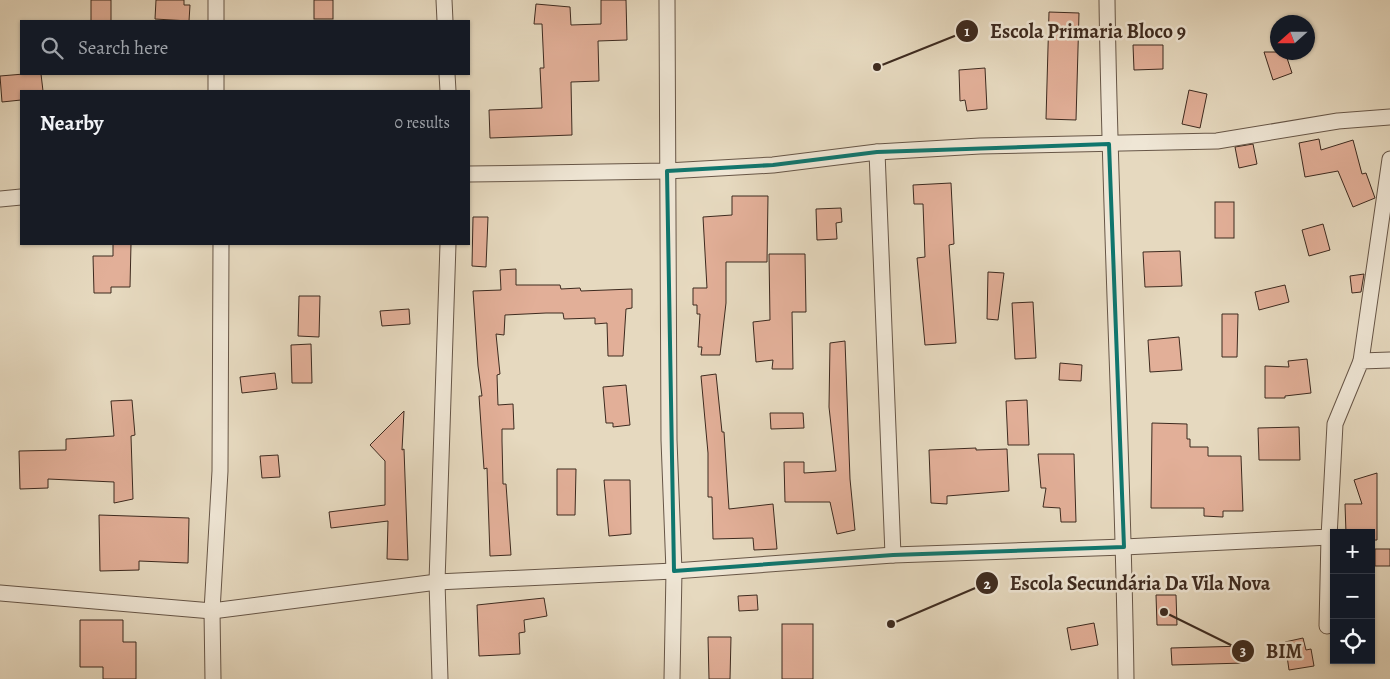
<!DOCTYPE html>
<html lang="en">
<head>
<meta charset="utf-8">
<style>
  body { margin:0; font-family:Alegreya,serif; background:#242831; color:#f1f3f6 }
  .controls { position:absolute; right:15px; bottom:15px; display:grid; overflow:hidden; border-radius:0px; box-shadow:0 1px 4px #0004 }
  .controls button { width:45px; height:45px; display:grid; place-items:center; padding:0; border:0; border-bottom:1px solid #363941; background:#171b24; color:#f1f3f6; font:25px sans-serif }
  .compass { position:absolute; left:1270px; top:15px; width:45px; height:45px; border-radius:50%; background:#171b24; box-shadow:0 1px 4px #0004; rotate:249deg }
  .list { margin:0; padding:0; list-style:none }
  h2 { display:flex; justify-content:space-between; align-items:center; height:65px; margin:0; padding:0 20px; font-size:21px }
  h2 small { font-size:16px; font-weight:400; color:#9ea1a6 }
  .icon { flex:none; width:28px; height:28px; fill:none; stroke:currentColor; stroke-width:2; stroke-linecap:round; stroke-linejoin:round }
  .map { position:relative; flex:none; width:1390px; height:679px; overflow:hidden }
  .search { position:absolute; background:#171b24; box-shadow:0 1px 4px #0004; left:20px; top:20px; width:450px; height:55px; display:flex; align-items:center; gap:12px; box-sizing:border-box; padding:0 18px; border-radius:0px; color:#9ea1a6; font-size:19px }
  .panel { position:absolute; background:#171b24; box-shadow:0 1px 4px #0004; left:20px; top:90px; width:450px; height:155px; border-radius:0px }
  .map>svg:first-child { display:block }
  .building { fill:#e2af98; stroke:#3d2a1f }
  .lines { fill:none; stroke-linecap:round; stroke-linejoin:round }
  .minor-casing { stroke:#675647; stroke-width:17 }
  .minor { stroke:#efe6d5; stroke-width:15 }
  .marked { fill:none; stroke:#0f766e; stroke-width:4; stroke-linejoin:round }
  .leader { fill:none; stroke:#3d2a1f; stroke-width:2 }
  .callout-dot { fill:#3d2a1f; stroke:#efe6d5; stroke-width:2 }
  .mark-label { font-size:15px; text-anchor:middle; font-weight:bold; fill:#fff }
  .callout-label { font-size:20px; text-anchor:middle; font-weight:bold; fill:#3d2a1f; stroke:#efe6d5; stroke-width:5; stroke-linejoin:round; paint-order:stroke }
</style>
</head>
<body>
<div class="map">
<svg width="1390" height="679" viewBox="0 0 1390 679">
  <rect width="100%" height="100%" fill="#e6d9bf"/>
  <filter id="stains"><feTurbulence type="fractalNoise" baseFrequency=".004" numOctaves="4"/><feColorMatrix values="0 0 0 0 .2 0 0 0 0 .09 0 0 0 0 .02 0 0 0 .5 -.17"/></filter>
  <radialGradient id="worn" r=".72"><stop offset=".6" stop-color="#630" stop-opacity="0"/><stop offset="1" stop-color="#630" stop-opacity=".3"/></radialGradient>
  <g class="building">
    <rect x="91" y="0" width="20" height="21"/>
    <polygon points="156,0 184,0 184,5 190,5 189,21 155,19"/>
    <rect x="314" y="0" width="19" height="19"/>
    <polygon points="601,0 626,0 627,40 598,41 599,81 571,82 572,135 490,138 489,110 542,108 540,68 544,68 542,24 534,24 536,4 570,7 571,25 601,24"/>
    <polygon points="1049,12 1079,13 1076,120 1046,119"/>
    <polygon points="1133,45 1163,45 1163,69 1134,70"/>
    <polygon points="1264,52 1285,52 1292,73 1273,80"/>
    <polygon points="985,68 987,109 967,111 965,100 960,101 959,70"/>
    <polygon points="24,74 41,74 43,91 21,91 21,100 2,102 0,76"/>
    <polygon points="1189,90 1207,94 1200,128 1182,124"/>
    <polygon points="1319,139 1321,150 1353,140 1362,174 1366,173 1375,198 1353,207 1338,171 1305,177 1299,143"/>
    <polygon points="1253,144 1257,164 1239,168 1235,147"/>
    <polygon points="951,183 954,244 949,245 956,343 925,345 917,258 925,257 923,204 914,204 913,185"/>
    <polygon points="732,196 768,196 767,262 726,262 726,303 720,355 701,355 702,347 698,347 700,314 697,314 697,305 693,305 693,288 707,288 703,217 732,215"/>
    <rect x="1215" y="202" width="19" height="36"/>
    <polygon points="841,208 842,222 836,223 837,239 817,240 816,209"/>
    <polygon points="473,217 488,217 486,267 472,266"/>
    <polygon points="1323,224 1330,250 1309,256 1302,230"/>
    <polygon points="113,244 131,244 130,287 111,287 111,293 94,293 93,256 113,256"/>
    <polygon points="1180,251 1182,286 1145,287 1143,252"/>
    <polygon points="769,254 805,254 806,312 792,312 793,369 772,369 773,360 756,362 753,322 770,320"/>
    <polygon points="516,269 516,285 560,285 561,289 580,288 581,291 632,289 632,308 626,309 623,356 608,356 607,323 595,324 595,318 564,319 563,313 546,313 505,315 504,335 496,334 500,374 497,375 498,405 513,404 514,429 502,429 502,441 503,484 506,484 511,555 490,556 487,468 484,469 479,396 482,396 478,366 473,291 501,290 500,270"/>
    <polygon points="988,272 1004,273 998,320 987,319"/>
    <polygon points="1364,274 1361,292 1352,293 1350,276"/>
    <polygon points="1285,285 1289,302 1259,310 1255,292"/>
    <polygon points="299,296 320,296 319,337 298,336"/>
    <polygon points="1033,302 1036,358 1015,359 1012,303"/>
    <polygon points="409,309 410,324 382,326 380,311"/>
    <polygon points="1222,314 1238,314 1237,357 1222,357"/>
    <polygon points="1179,337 1182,370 1150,372 1148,340"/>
    <polygon points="845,341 850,479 855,530 837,534 830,502 785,502 784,462 804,462 804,473 836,471 829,407 830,343"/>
    <polygon points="311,344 312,383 292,383 291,345"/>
    <polygon points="1307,359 1311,393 1285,396 1285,398 1265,398 1265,366 1289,367 1288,361"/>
    <polygon points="1060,363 1082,365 1081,381 1059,380"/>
    <polygon points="275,373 277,389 242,393 240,377"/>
    <polygon points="716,374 722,432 724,432 729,509 773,504 777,549 754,550 753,538 713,539 712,497 708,497 708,453 701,376"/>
    <polygon points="626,385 630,425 613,427 613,423 606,423 603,387"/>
    <polygon points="132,400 135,435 131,436 133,499 114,503 114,482 48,479 48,488 20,489 19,451 66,450 66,439 114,436 111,401"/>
    <polygon points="1027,400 1029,445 1008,445 1006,401"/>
    <polygon points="404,411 402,450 404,449 408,560 387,559 388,521 331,528 329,512 385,505 385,461 370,445"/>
    <polygon points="770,413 803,413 804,428 771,429"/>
    <polygon points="1152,423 1187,424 1187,439 1190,439 1190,447 1208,447 1208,456 1241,456 1243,511 1223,511 1223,517 1204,516 1204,508 1151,508"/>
    <polygon points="1299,427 1300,460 1259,460 1258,428"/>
    <polygon points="976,448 976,450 1007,449 1009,491 947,496 947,504 931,503 929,450"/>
    <polygon points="1038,454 1074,454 1076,522 1061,522 1060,508 1043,507 1046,488 1041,488"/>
    <polygon points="278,455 280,477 262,478 260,456"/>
    <polygon points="557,469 576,469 575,515 557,515"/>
    <polygon points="1377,473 1377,540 1373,540 1371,533 1346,533 1345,504 1362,504 1354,480"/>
    <polygon points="604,480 630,480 631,534 609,536"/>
    <polygon points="99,515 189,518 188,563 139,561 139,570 100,571"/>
    <rect x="1375" y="549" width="15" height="17"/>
    <polygon points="757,595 758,610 739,611 738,596"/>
    <polygon points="1156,595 1176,595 1177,625 1157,625"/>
    <polygon points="544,598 547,616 524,620 525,632 519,633 520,654 479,656 477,605"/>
    <polygon points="80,620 123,620 123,642 136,642 136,679 103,679 103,667 80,667"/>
    <polygon points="1094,623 1098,645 1071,650 1067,628"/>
    <rect x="782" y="624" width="31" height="55"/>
    <polygon points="708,637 731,637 730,679 709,679"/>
    <polygon points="1303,638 1306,650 1311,649 1314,666 1289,670 1285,642"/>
    <polygon points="1245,646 1245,663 1172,665 1171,648"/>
  </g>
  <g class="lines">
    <defs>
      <g id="minor">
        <polyline points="444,0 445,21"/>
        <polyline points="667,0 669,440 674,571 672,679"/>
        <path d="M1107 0C1110 226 1123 453 1126 679"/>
        <polyline points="216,21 216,0"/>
        <polyline points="216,74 216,91"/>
        <polyline points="447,74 448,91"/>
        <polyline points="877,152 893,555"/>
        <polyline points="469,174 667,171 773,165 877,152 980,146 1217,141 1338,121 1390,117"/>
        <polyline points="0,199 21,197"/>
        <polyline points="1361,361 1390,159"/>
        <polyline points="0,593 212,611 437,582 674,571 893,555 1124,547 1329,537 1335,424 1361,361 1390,360"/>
        <polyline points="1327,626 1329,537"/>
        <polyline points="213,679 212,611 220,471 221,244"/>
        <polyline points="440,679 437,582 448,244"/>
      </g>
    </defs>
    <use href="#minor" class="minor-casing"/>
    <use href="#minor" class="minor"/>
  </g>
  <path class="marked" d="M1109 144 1124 547 893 555 674 571 667 171 773 165 877 152Z"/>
  <path class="leader" d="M877 67L967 31M891 624L987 583M1164 612L1243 651"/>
  <g class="callout-dot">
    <circle cx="877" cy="67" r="5"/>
    <circle cx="891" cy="624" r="5"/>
    <circle cx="1164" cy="612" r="5"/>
    <circle cx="967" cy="31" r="12"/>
    <circle cx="987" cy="583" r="12"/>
    <circle cx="1243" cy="651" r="12"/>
  </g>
  <g class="mark-label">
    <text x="967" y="36">1</text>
    <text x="987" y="589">2</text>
    <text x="1243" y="656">3</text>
  </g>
  <g class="callout-label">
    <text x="1088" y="38">Escola Primaria Bloco 9</text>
    <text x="1140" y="590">Escola Secundária Da Vila Nova</text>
    <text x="1284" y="658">BIM</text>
  </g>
  <rect width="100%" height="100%" filter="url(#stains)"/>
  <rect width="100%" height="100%" fill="url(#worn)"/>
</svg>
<div class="controls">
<button>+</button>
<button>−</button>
<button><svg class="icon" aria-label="locate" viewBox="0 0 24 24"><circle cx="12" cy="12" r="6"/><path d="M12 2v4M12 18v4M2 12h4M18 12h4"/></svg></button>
</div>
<svg class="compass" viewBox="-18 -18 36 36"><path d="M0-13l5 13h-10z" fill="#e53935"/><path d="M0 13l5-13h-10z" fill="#9ea1a6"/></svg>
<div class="search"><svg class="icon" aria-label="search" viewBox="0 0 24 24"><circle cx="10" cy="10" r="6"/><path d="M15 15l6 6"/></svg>Search here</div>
<section class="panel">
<h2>Nearby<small>0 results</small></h2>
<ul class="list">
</ul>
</section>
</div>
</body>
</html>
